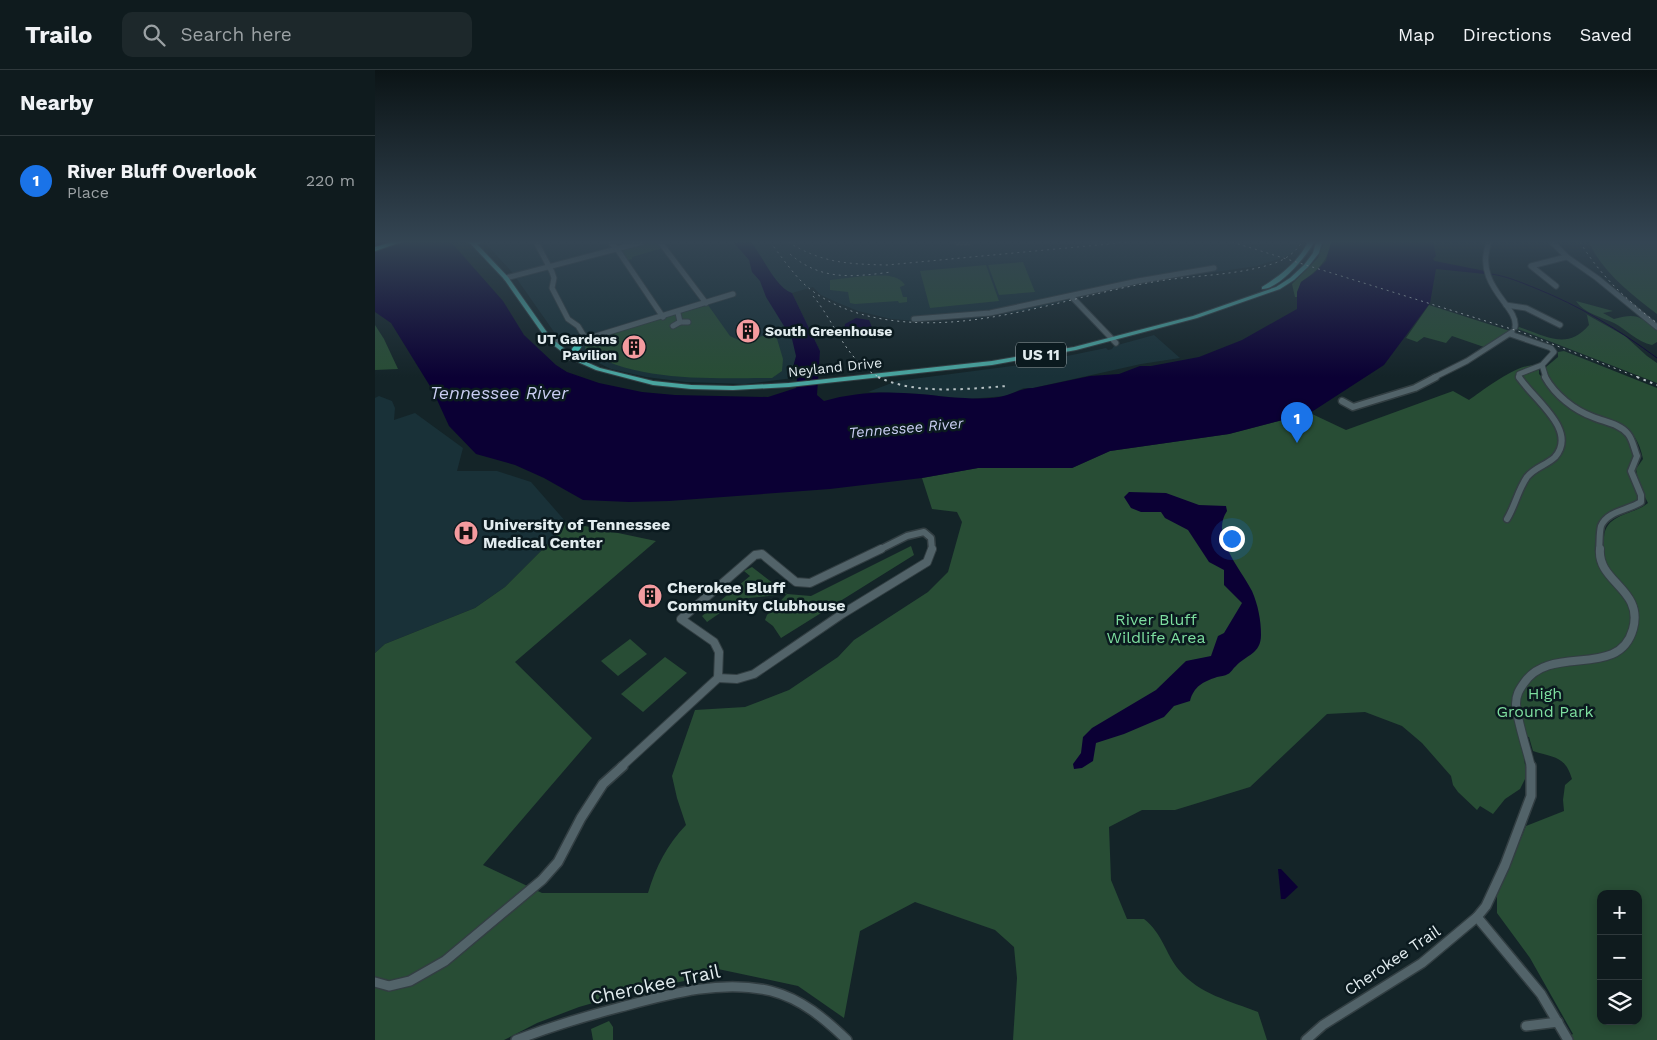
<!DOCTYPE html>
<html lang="en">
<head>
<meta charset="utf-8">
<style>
  body { margin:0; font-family:"Work Sans",sans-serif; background:#1d282b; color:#f1f3f6 }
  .controls { position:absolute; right:15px; bottom:15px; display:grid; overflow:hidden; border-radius:10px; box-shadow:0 2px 8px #0003 }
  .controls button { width:45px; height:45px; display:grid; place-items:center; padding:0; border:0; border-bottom:1px solid #2f393c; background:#0f1b1e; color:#f1f3f6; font:25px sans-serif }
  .you { position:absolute; left:856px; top:468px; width:18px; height:18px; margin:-12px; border:4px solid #fff; border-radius:50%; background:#1a73e8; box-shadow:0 0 0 8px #1a73e833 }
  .badge { display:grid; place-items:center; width:32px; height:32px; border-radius:50%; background:#1a73e8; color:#fff; font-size:16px; font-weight:700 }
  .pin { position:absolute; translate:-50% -41px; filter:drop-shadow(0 1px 2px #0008) }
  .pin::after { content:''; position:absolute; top:26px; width:18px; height:15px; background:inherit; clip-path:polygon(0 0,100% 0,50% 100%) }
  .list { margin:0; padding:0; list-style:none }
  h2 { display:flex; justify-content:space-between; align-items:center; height:65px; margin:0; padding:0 20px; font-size:21px }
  h2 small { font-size:16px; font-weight:400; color:#9ba1a4 }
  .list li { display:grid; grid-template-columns:32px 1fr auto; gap:15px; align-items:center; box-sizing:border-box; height:90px; padding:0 20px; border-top:1px solid #2f393c }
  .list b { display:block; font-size:19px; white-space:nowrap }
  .list p { margin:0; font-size:16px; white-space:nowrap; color:#9ba1a4 }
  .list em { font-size:16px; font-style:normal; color:#9ba1a4 }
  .icon { flex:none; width:28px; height:28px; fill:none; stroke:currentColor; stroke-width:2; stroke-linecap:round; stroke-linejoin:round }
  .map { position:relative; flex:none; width:1282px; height:970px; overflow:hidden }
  header { display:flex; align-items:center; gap:30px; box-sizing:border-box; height:70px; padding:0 25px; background:#0f1b1e; border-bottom:1px solid #2f393c }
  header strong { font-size:24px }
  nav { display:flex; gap:28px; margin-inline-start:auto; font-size:18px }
  .search { width:350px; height:45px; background:#1d282b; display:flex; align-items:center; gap:12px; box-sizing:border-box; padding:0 18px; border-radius:10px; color:#9ba1a4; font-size:19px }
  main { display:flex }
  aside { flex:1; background:#0f1b1e }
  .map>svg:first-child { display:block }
  .built { fill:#193138 }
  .green { fill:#284d35; fill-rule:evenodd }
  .water { fill:#0b0034 }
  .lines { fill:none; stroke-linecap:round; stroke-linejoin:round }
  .stream { stroke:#0b0034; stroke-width:1 }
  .minor-far3-casing { stroke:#323e42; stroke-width:7 }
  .minor-far2-casing { stroke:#323e42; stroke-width:9 }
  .minor-far1-casing { stroke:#323e42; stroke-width:10 }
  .minor-casing { stroke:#323e42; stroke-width:12 }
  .major-casing { stroke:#323e42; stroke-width:2 }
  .highway-casing { stroke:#323e42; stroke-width:2 }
  .minor-far3 { stroke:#526369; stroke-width:5 }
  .minor-far2 { stroke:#526369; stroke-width:6 }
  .minor-far1 { stroke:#526369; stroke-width:8 }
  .minor { stroke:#526369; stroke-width:9 }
  .major { fill:#49a49f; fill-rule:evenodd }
  .highway { fill:#43d0c3; fill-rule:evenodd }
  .rail-far1 { stroke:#b6c1c4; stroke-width:1; stroke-dasharray:2 4; stroke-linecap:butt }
  .rail { stroke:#b6c1c4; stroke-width:2; stroke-dasharray:2.5 4.5; stroke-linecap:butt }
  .labels { text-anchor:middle; stroke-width:5; stroke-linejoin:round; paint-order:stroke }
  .far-poi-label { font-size:14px; font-weight:bold; fill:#e2ecef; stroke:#0b1a1f; text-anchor:start }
  .far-street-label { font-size:14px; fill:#e2ecef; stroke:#0b1a1f }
  .shield { fill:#0b1a1f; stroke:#a2adb1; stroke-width:1 }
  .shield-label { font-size:15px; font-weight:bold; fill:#e2ecef }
  .far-water-label { font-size:15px; font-style:italic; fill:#c9cdf2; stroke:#0b1a1f }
  .poi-label { font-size:16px; font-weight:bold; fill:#e2ecef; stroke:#0b1a1f; text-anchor:start }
  .park-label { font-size:16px; fill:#7dde9f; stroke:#0b1a1f }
  .street-label { font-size:16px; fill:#e2ecef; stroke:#0b1a1f }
  .water-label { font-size:18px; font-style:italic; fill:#c9cdf2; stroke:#0b1a1f }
  .near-street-label { font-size:19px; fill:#e2ecef; stroke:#0b1a1f }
</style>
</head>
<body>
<header>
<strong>Trailo</strong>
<div class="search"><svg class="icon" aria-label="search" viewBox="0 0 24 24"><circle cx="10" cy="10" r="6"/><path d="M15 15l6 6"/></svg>Search here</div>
<nav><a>Map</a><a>Directions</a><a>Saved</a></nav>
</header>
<main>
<aside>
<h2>Nearby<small></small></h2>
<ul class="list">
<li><span class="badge">1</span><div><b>River Bluff Overlook</b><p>Place</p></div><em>220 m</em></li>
</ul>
</aside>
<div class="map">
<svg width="1282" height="970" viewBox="0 0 1282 970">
  <rect width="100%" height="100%" fill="#142428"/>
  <g class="built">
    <polygon points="111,172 925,172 921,180 912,186 882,196 770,212 652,240 604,248 541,251 516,249 483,241 461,232 446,225 438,217 417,223 445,281 442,305 370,314 311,312 271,307 236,299 205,284 184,269 137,202 110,173"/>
    <polygon points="779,265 805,288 766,294 658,318 649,318 631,326 592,329 546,324 493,322 522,311 653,294 731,278 733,280 737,279 739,276"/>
    <polygon points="4,326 17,331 20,338 19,350 40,343 88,378 82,401 122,401 156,412 191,452 178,469 130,517 100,538 10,574 0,583 0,328"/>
  </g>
  <g class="green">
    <polygon points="274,172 282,172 288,178 257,187 257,189 253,190 247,181"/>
    <path d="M949 172H956C953 191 942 201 926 212L922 227H920L917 214 943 188Z"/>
    <path d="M1214 172H1282V244C1256 224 1227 202 1214 172Z"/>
    <polygon points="648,192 660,222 624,225 613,195"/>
    <polygon points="611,195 624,231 555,238 545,201"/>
    <path d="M489 206C502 206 522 202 530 215L525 217 528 227H532V232L524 233 523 231 480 234 475 233 473 222 455 220V210Z"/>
    <path d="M1201 231 1238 241 1228 243 1239 249C1261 243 1265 246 1282 260V272L1277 275C1262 272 1252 260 1239 253 1226 247 1209 243 1201 231Z"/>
    <path d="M333 235 355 266 368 272 400 262 408 289 407 301 397 308C340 308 257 313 210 279L211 272 215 270Z"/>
    <polygon points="1054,235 1135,261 1109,277 1077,266 1071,273 1049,267 1042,272 1031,268"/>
    <path d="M1209 243 1250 266 1272 286 1282 293V313L1143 259 1144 257C1172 266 1192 281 1214 255L1212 245Z"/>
    <polygon points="0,255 9,269 23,299 0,300"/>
    <path d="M1189 281 1282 318V970H1187L1198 964 1155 888 1122 843V825L1151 756 1189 741 1188 730 1190 715 1197 709C1190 686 1180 688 1158 681L1154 667H1149V689L1152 705 1145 719 1130 729 1118 744 1105 736 1102 740 1083 722 1078 715 1076 706 1047 673 1027 656 990 642 952 644 875 717 800 740H767L734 757 736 810 752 849H769C788 864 790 883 804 900 824 924 855 931 883 942L892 970H638L642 908 639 877 620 860 540 832 485 861 469 948 423 916 343 899 319 909 260 921 204 937 162 953 129 970H0V583L10 574 100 538 130 517 178 469 191 452 281 471 140 592 217 668 108 795 167 823H273C281 796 292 775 311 755L302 728 297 706 320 640 370 637 414 620 463 587 479 570 553 522 573 502 587 452 582 442 557 439 547 408 603 398H697L735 381 854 364 935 343 971 360 1078 321 1094 330C1109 320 1146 290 1164 296V304L1178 319 1211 344 1252 363 1262 386 1258 394 1266 432 1230 450 1225 467H1229C1231 443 1259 445 1273 433L1264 415 1261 399 1268 389C1261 352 1241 357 1213 343 1202 337 1180 319 1173 308 1171 305 1171 300 1171 297L1183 287V282ZM1226 824H1263V951H1226Z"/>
    <polygon points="536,476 539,485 406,568 398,556 390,550 392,545 412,524 365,529 332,552 327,546 375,506 369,501 377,497 412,524 436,526"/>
    <polygon points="255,569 272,584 243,606 226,591"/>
    <polygon points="290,587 312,603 268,642 246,624"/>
    <polygon points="234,951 238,957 238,970 218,970 216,959"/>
  </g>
  <g class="water">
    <path d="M0 172H76L128 231 149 265 181 295 192 302 224 313 267 322 300 325 393 327 421 318 422 309 418 297 421 286 417 269 391 227 385 211 377 202 374 190 359 173 376 172C387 185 400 217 417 223L445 281 442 325 449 331C480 322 512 321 544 324 560 325 575 328 590 328 603 329 620 329 632 325 642 322 648 318 658 318L715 306 744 304 765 296H776L824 287 867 270 922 239V222L926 212 938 204 951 191 956 172H1058L1061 186 1058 189 1060 191 1110 201V204L1061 199 1055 233 1009 295 935 343 854 364 735 381 697 398H603L547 408 455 419 294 431 254 432 208 430 169 408 140 395 101 384 74 356 58 321 16 253 0 242Z"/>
    <path d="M481 248 494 250 497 257C490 265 477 267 469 259L470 254Z"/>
    <path d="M754 422 791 423 824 435 851 436 852 441C835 466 866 499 877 521 883 535 886 550 886 565 886 584 871 585 861 596 858 598 856 603 853 604 850 606 845 606 842 607 828 612 819 616 815 631L799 636 789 647 749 664 721 673 718 691 707 698 699 699 698 694 706 683 708 667 717 658 781 620 811 591 836 586 843 566 849 563 867 533 849 515V500L834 492 813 460 790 448 786 442H766L756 438 749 427Z"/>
    <polygon points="903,799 906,799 923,817 910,829 906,829"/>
  </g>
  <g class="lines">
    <path class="stream" d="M1116 204C1131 206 1145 212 1160 218 1205 236 1243 259 1282 288"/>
    <defs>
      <g id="minor-far3">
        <polyline points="161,172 177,202 179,208 177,218 193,249 203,256 211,269"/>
        <polyline points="235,172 242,179 288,247"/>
        <polyline points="285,172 331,233"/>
        <polyline points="581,172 594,172"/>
        <path d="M1114 172C1098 216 1144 236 1140 257"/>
        <polyline points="1177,172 1192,187 1222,208 1282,257"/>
        <polyline points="131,208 268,172"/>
        <polyline points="1181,216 1156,196 1191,187"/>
        <polyline points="696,226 741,273"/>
        <polyline points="1131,235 1151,238 1185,255"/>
        <polyline points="539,249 615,243 763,211 839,198"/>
        <polyline points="305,252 313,252"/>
        <polyline points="298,256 305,252 303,243"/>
        <polyline points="1135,264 1176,278 1179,282 1167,295 1171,308"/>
        <polyline points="174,269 194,273 211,269 358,224"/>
        <polyline points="1058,308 1092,291 1137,262"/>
        <polyline points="1144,308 1144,304 1167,295"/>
      </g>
      <g id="minor-far2">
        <path d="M1170 307C1180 325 1199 340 1218 347 1230 352 1245 354 1253 364 1258 370 1259 379 1262 386L1256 401 1266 425V432C1254 440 1232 441 1226 456 1224 464 1225 472 1224 480"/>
        <polyline points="967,331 978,337 1040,318 1061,307"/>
        <path d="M1132 449C1140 436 1143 420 1152 407 1160 397 1172 395 1180 387 1204 360 1157 328 1144 307"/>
        <polyline points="504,480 532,466 549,462 556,468 557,480"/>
      </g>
      <g id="minor-far1">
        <polyline points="343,608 362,609 379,604 467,544 552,492 557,479"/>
        <polyline points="343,608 344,582 339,572 306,549 380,485 387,484 421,512 435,513 506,479"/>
        <polyline points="246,697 343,608"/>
        <path d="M1156 697C1152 679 1142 651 1141 634 1141 625 1144 620 1149 613 1176 573 1244 610 1258 559 1269 519 1222 512 1225 479"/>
      </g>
      <g id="minor">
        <polyline points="1102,847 1166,924 1193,970"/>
        <polyline points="0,912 14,916 35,911 70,891 167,810 183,792 206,748 228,714 248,696"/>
        <polyline points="1151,956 1183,952"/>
        <path d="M141 970C175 957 211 946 246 937 294 924 347 909 396 921 427 929 450 949 472 970"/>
        <polyline points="931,970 948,955 1047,893 1102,847 1111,836 1130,795 1156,726 1156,696"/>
      </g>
      <g id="major">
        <polygon points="94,172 100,172 133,207 176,268 200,287 225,298 278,311 316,315 358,316 414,313 617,291 699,277 818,246 901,217 915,208 929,195 938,183 941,172 947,172 944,183 933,197 919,210 905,219 822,248 701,280 617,295 414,317 358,320 316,319 278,315 221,300 196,289 172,270 129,209"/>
        <path d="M933 172H939C932 186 903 220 887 219V217C906 205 923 192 933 172Z"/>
      </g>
      <g id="highway">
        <polygon points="17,172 26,172 0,181 0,177"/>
        <polygon points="95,172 107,172 104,174 95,174"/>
        <polygon points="202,271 208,271 209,273 203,282 201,290 195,290 195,282"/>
      </g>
    </defs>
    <use href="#minor-far3" class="minor-far3-casing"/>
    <use href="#minor-far2" class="minor-far2-casing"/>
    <use href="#minor-far1" class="minor-far1-casing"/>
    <use href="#minor" class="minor-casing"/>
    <use href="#major" class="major-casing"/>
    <use href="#highway" class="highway-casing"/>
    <use href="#minor-far3" class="minor-far3"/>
    <use href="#minor-far2" class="minor-far2"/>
    <use href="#minor-far1" class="minor-far1"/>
    <use href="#minor" class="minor"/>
    <use href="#major" class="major"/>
    <use href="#highway" class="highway"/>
    <g class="rail-far1">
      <path d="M395 172C406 186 416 201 428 213 450 234 484 246 514 250 603 263 691 227 778 212 817 205 859 206 897 194 910 190 920 183 927 172"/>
      <path d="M413 172C447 193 472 194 512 195L755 172"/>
      <polyline points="857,172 1146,262 1265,308"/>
      <path d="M1205 172C1225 205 1251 230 1282 253"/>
      <path d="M415 184C446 211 478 207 516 202"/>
      <path d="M438 226C462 255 470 291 506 308"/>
    </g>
    <g class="rail">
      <path d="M503 307C541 325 591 319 632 316"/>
      <polyline points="1262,307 1282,315"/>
    </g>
  </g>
  <linearGradient id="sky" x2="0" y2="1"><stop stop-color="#0b1416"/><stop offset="0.56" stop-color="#344553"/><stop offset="1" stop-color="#344553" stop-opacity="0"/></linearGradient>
  <rect width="1282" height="307" fill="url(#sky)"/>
  <defs>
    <symbol id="building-disc" viewBox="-11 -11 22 22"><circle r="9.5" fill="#f49b9f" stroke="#0b1a1f"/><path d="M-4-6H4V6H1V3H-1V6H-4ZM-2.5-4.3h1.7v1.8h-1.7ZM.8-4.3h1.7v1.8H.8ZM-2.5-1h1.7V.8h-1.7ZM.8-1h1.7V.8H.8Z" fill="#111"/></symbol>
    <symbol id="hospital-disc" viewBox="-11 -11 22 22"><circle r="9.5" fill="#f49b9f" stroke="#0b1a1f"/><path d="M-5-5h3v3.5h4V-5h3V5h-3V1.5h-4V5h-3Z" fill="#111"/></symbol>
  </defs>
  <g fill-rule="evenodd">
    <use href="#building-disc" x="359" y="247" width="28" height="28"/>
    <use href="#building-disc" x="245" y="263" width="28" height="28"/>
    <use href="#hospital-disc" x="77" y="449" width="28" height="28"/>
    <use href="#building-disc" x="261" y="512" width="28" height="28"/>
  </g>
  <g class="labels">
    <g class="far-poi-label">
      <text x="390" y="266">South Greenhouse</text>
      <text x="242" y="274" text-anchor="end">UT Gardens<tspan x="242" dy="16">Pavilion</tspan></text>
    </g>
    <g class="far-street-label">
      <text transform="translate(460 297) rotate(-6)" y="5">Neyland Drive</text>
    </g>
    <rect class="shield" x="641" y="272.5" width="50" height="25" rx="4"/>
    <g class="shield-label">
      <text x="666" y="290">US 11</text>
    </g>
    <g class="far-water-label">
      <text transform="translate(531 358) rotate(-5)" y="5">Tennessee River</text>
    </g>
    <g class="poi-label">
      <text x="108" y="460">University of Tennessee<tspan x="108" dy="18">Medical Center</tspan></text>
      <text x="292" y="523">Cherokee Bluff<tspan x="292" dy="18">Community Clubhouse</tspan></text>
    </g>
    <g class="park-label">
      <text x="781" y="555">River Bluff<tspan x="781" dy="18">Wildlife Area</tspan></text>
      <text x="1170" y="629">High<tspan x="1170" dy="18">Ground Park</tspan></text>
    </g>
    <g class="street-label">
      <text transform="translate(1017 890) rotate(-34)" y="6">Cherokee Trail</text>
    </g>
    <g class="water-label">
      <text x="124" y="329">Tennessee River</text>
    </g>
    <g class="near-street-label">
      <text transform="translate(280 914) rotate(-12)" y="7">Cherokee Trail</text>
    </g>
  </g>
</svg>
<div class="controls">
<button>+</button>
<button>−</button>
<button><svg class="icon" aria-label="layers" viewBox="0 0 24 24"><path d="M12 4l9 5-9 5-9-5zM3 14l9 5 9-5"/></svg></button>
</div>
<div class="you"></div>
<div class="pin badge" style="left:922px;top:373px">1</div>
</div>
</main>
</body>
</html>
